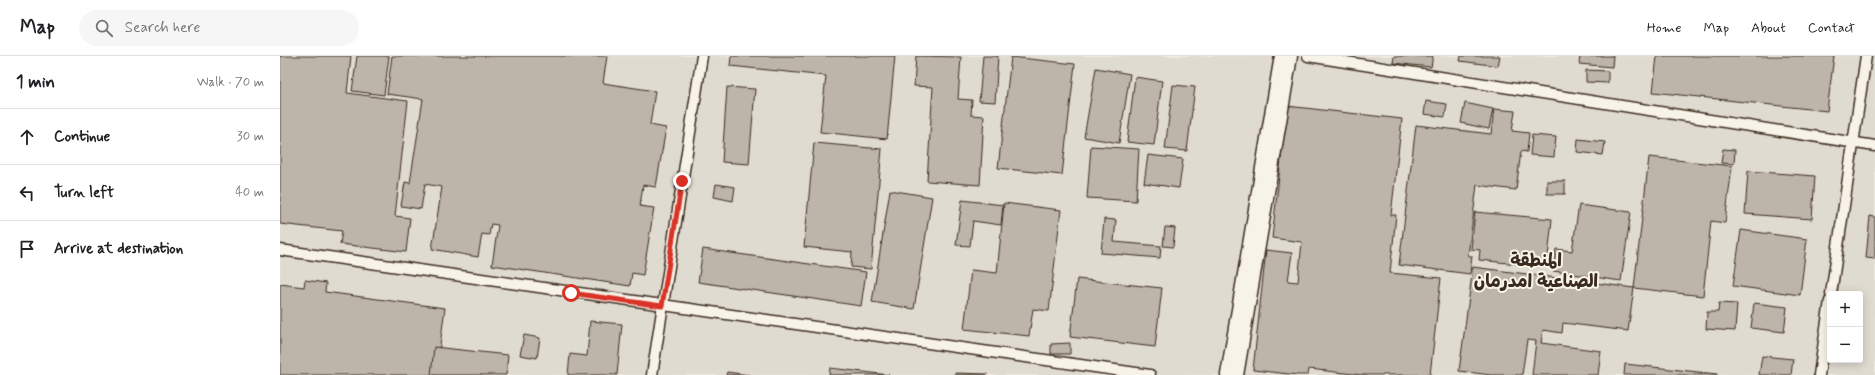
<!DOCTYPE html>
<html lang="en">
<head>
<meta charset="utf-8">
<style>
  body { margin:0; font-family:Mynerve,"Playpen Sans Arabic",sans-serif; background:#f6f6f6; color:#202124 }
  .controls { position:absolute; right:12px; bottom:12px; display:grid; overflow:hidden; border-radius:4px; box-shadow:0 2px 10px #0003 }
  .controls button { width:36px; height:36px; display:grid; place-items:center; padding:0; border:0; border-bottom:1px solid #e0e0e0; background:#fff; color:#202124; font:20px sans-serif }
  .stop { position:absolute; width:12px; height:12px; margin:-9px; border:3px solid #d93025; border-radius:50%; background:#fff }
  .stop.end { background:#d93025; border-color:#fff; box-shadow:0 1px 4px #0008 }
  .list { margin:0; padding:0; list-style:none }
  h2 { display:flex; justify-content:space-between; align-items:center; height:52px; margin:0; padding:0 16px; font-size:17px }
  h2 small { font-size:13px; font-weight:400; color:#757577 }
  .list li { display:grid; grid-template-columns:26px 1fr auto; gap:12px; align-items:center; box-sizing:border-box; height:56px; padding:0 16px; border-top:1px solid #e0e0e0 }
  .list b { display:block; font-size:15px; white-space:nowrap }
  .list em { font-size:13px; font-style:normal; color:#757577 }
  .icon { flex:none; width:22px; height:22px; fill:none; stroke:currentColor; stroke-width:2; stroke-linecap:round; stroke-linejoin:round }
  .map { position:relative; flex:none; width:1595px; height:319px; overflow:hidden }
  header { display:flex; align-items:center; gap:24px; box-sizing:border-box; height:56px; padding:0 20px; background:#fff; border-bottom:1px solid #e0e0e0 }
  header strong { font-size:19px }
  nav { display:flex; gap:22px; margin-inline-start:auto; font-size:14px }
  .search { width:280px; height:36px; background:#f6f6f6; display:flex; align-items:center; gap:10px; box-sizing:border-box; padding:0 14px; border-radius:22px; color:#757577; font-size:15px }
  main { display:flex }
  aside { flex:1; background:#fff }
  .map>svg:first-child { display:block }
  .built { fill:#e0dbd0; fill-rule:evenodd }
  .building { fill:#bdb5aa; stroke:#3b2a1e }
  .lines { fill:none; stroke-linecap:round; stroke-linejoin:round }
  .service-casing { stroke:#3b2a1e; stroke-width:13 }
  .tertiary-casing { stroke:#3b2a1e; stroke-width:25 }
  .service { stroke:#f7f3e8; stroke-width:10 }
  .tertiary { stroke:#f7f3e8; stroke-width:22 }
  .route { stroke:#d93025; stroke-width:5 }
  .labels { text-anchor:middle; stroke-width:4; stroke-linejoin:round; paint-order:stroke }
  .district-label { font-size:18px; font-weight:bold; fill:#3b2a1e; stroke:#f7f3e8 }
</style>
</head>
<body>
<header>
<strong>Map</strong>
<div class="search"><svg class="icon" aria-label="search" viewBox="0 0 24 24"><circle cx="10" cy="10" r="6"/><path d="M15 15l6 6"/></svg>Search here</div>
<nav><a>Home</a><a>Map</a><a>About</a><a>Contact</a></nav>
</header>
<main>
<aside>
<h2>1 min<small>Walk · 70 m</small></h2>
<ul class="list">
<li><svg class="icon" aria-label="ahead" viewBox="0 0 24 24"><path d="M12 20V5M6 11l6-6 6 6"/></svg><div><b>Continue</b></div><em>30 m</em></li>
<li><svg class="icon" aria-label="left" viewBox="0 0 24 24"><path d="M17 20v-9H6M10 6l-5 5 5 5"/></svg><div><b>Turn left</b></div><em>40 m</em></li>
<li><svg class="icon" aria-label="arrive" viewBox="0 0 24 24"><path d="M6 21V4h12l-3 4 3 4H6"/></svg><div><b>Arrive at destination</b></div></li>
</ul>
</aside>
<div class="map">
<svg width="1595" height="319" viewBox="0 0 1595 319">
  <rect width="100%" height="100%" fill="#efebe0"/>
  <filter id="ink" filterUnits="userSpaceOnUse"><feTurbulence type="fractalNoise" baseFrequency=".025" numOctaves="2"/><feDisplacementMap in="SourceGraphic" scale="8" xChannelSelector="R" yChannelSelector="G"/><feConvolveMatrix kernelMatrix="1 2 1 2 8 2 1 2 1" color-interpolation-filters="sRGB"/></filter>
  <g filter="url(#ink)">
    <path class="built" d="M0 0H1595V319H0ZM1550 238H1580V304H1550Z"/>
    <g class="building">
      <polygon points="0,0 71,0 67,37 128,45 115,160 130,162 126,196 60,188 62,175 0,168"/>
      <polygon points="77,0 109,0 104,39 72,35"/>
      <polygon points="112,0 327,0 323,27 375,35 370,69 386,72 376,131 363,129 360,150 374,152 363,219 352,217 350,230 212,209 218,169 211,168 209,179 202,178 198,201 152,193 162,131 145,128 141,153 121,150 125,126 130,127 143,43 107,38"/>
      <polygon points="451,0 615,0 607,83 540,76 546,20 450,10"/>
      <polygon points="636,0 681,1 678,43 692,44 691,59 704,60 700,129 647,125 653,31 634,30"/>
      <polygon points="703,0 718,0 715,46 699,45"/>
      <polygon points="1114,0 1153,0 1151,11 1113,7"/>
      <polygon points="1181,0 1220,0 1218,10 1180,5"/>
      <polygon points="1300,0 1333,0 1332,11 1299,8"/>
      <polygon points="1377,0 1554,0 1547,55 1373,36"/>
      <polygon points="731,1 795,8 782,119 718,112"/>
      <polygon points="816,12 850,18 839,87 804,81"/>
      <polygon points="1306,14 1328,15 1328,27 1306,26"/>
      <polygon points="855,21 882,25 874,89 847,86"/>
      <polygon points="893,29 915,31 907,95 885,93"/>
      <polygon points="447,31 475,33 469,108 442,106"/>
      <polygon points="1146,45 1167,48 1165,61 1144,58"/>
      <polygon points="1185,47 1213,53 1209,73 1181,67"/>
      <polygon points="1007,50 1122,63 1111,159 1116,159 1110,217 1161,222 1150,319 1082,319 1029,313 1028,319 1018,319 973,314 986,194 1012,197 1008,225 1018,226 1022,186 992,182"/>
      <polygon points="1214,53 1235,55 1232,75 1249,77 1247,96 1241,95 1236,134 1197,129 1188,200 1192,200 1190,218 1119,209 1136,69 1211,78"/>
      <polygon points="1252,79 1276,81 1274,101 1250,99"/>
      <polygon points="1298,83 1325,86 1323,99 1297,96"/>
      <polygon points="534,87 602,93 591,213 571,211 572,196 524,191"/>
      <polygon points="811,90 859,93 856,145 807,142"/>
      <polygon points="1443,93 1455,94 1454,108 1441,107"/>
      <polygon points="868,99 903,103 899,132 864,127"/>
      <polygon points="1369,101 1452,110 1445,167 1431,165 1423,240 1354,232"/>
      <polygon points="1468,115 1535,120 1532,163 1465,158"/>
      <rect x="1267" y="125" width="18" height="13"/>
      <polygon points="436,128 455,131 453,145 434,141"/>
      <polygon points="610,134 652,141 634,253 592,246"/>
      <polygon points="682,144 723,149 721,169 693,165 690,190 676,189"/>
      <polygon points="724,147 781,154 769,255 753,253 749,280 684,273 691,214 717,217"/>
      <polygon points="1299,149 1351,156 1341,225 1273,215 1276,193 1292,195"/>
      <polygon points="1195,156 1272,163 1267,211 1199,204 1200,194 1191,193"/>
      <polygon points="1590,160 1595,161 1595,203 1586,202"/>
      <polygon points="824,163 836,164 834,186 881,190 880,202 821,197"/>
      <polygon points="885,171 895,172 893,191 883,190"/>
      <polygon points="1461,174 1527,183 1520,239 1453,230"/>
      <polygon points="423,193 586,216 581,250 418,226"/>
      <polygon points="1193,211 1354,232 1348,275 1283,267 1282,277 1263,274 1261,287 1321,295 1318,319 1252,319 1256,285 1247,284 1242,319 1211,319 1179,315"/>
      <polygon points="797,223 882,232 875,291 790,281"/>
      <polygon points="25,224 46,227 45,236 165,252 156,319 0,319 0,228 24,231"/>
      <polygon points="1439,247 1457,248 1455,275 1426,273 1427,256 1438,256"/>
      <polygon points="1474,247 1507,251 1504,276 1471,272"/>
      <polygon points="310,265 342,268 337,319 288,319 290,298 307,300"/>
      <polygon points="244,279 260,282 257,302 240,299"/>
      <polygon points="790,287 790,298 771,298 771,288"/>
      <polygon points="154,291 228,299 226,319 151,319"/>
      <polygon points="1482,300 1513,303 1511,319 1479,319"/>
      <polygon points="1345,308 1437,318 1437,319 1344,319"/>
      <polygon points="550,312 609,319 549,319"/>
      <polygon points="447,316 469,319 446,319"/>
      <polygon points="675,317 707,318 707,319 675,319"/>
    </g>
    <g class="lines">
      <defs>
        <g id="service">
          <polyline points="1028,0 1595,90"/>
          <polyline points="0,194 870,319"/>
          <polyline points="1551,238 1586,0"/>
          <polyline points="372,319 422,0"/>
          <polyline points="1539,319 1550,245"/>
        </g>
        <polyline id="tertiary" points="952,319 1006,0"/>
      </defs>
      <use href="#service" class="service-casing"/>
      <use href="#tertiary" class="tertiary-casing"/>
      <use href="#service" class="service"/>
      <use href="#tertiary" class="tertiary"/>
    </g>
  </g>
  <g class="lines" filter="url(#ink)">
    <polyline class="route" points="291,237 382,250 402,125"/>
  </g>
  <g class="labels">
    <g class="district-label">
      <text x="1256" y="210">المنطقة<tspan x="1256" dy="21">الصناعية امدرمان</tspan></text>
    </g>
  </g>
</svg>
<div class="controls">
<button>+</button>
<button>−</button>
</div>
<div class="stop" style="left:291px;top:237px"></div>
<div class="stop end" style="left:402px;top:125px"></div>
</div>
</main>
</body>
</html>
